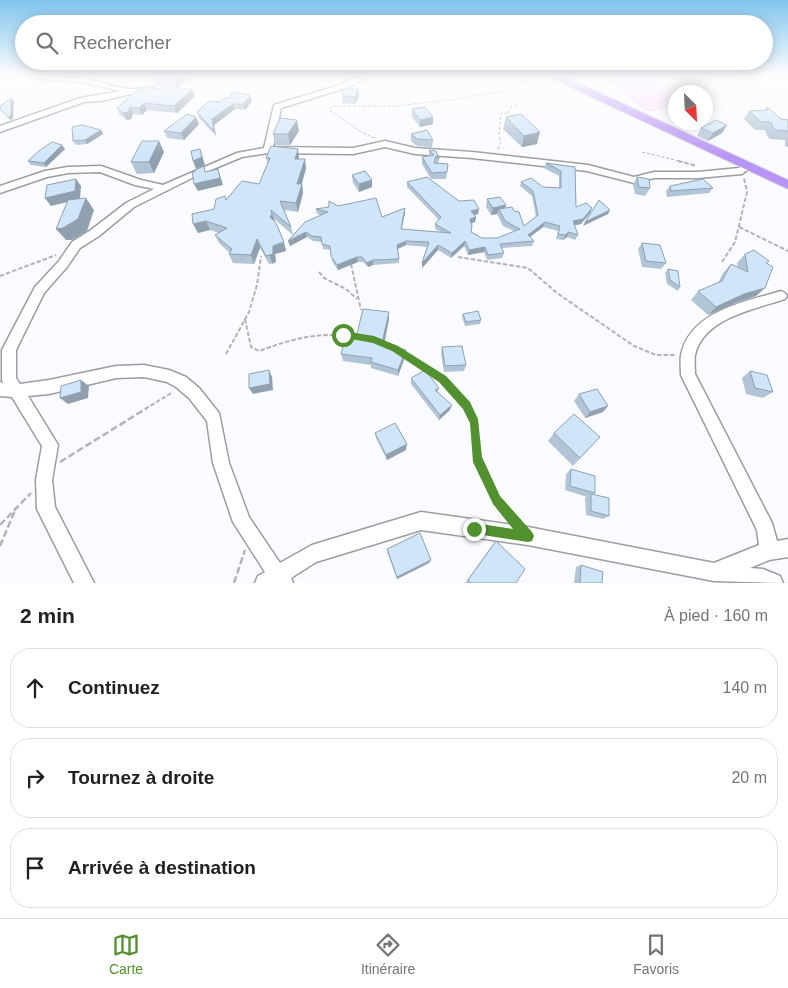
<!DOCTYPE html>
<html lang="fr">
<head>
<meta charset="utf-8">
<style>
  body { margin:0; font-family:Helvetica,sans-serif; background:#f6f6f6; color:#202124 }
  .compass { position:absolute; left:668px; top:85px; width:45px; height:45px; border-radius:50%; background:#fff; box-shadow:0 2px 12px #0003; rotate:156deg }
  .stop { position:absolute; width:15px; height:15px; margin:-11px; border:4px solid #53902f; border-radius:50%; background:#fff }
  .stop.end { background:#53902f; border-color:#fff; box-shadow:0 1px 5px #0008 }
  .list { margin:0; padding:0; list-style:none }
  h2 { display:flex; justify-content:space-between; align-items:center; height:65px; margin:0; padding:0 20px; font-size:21px }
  h2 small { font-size:16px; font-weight:400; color:#757577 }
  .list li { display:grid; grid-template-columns:32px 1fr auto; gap:15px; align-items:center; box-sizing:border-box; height:80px; margin:0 10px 10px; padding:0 10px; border:1px solid #e0e0e0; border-radius:20px }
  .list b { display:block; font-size:19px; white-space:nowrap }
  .list em { font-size:16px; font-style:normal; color:#757577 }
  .icon { flex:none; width:28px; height:28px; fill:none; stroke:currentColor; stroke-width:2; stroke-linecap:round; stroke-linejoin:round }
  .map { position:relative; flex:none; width:788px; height:583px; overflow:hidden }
  .search { position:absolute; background:#fff; box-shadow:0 2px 12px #0003; left:15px; right:15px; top:15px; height:55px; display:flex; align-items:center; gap:12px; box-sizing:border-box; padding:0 18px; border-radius:28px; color:#757577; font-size:19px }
  .sheet { height:335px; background:#fff }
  nav { display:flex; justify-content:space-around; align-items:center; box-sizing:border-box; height:70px; border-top:1px solid #e0e0e0; background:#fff; font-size:14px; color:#757577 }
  nav a { display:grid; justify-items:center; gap:2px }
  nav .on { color:#53902f }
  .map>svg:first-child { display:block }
  .green { fill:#fadef9 }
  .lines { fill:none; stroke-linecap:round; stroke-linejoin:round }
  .minor-casing { stroke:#9b9da2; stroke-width:3 }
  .highway-casing { stroke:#d9d9d9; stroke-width:2 }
  .path-far2 { stroke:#b3b4b7; stroke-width:1; stroke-dasharray:3 2; stroke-linecap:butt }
  .path-far1 { stroke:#b3b4b7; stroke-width:2; stroke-dasharray:4.5 2; stroke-linecap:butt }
  .path { stroke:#b3b4b7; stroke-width:2.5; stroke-dasharray:7 3; stroke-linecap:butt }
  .minor { fill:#fff; fill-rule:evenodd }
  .highway { fill:#b894f6; fill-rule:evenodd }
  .wall { fill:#b2c5d6 }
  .shaded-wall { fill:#91a0ae }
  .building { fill:#cfe5f9; stroke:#91a0ae }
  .route { fill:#53902f }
</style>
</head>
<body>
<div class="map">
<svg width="788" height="583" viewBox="0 0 788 583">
  <rect width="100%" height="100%" fill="#fafbff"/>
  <path class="green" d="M611 76C621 76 643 73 651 76 663 80 676 92 675 105L661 111H646L616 88Z"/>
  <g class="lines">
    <defs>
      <g id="minor">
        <path d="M30 76 79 78 77 76H85L89 79C102 82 119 89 131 89 140 90 150 84 158 90L154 92 135 93 101 101 84 102 0 132V126L80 98 121 91 86 83 34 78Z"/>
        <path d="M361 76H370L349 87 281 108 273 147 353 148 385 141 415 148 472 152 588 165 634 177 654 172H698L739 168 747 163 752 166 742 174 698 178H654L634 183 587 171 472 158 415 154 385 147 353 154 268 153 242 157 194 177 134 207 99 236 80 248 67 267 44 293 16 350V378L20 384 49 380 116 366 144 365 169 370 186 377 199 388 219 413 229 463 249 517 280 563 312 545 421 512 528 527 714 563 759 545 757 530 681 375C681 369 680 362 681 355 690 311 745 302 781 291L785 293 787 296 785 299C755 309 703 318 695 355 694 361 695 368 695 374L772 523 777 541 788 539V557L769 560 750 568 763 569 780 576 783 583 714 581 528 545 421 530 316 562 291 578 293 583H255L258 576 265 572 233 522 213 463 207 421 189 398 176 387 167 382 144 377 116 378 49 394 28 396 58 445 52 480 55 507 94 583H74L37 509 36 480 42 446 12 397 0 396V382L3 383 2 379V350L35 287 59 261 72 242 91 230 126 203 154 189 135 185 100 172 68 173 47 177 0 193V186L45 171 68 167 101 166 141 180 163 185 237 153 264 148 274 105 336 86Z"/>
      </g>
      <polygon id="highway" points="550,76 563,76 788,180 788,189 551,78"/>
    </defs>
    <use href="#minor" class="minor-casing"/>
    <use href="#highway" class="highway-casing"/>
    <g class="path-far2">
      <polyline points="375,138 363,133 329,110 332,106 395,106 458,99 508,90 536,76"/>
      <polyline points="498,149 501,141 499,136 501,113 508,114 511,107 519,103"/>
      <polyline points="642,152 683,162"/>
    </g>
    <g class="path-far1">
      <polyline points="678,161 697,166"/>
      <polyline points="739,227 788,251"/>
      <polyline points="458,257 528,268 557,293 634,346 656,355 675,355"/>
      <polyline points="722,262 735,242 747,192 744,178"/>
      <polyline points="351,264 361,310"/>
      <polyline points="319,272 324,278 346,289 357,299"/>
      <polyline points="0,276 56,255"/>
      <path d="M245 319 251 347 259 351C289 340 316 332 348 336"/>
      <polyline points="226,354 249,312 257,285 261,256"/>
      <polyline points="404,355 449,386 470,409"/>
      <polyline points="145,409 173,392"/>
    </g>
    <g class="path">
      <path d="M469 408C479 423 473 441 477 458 482 481 498 501 513 519"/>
      <polyline points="60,462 147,408"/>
      <polyline points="0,525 31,493"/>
      <polyline points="0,546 16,508"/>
      <polyline points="234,583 245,550"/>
    </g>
    <use href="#minor" class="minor"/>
    <use href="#highway" class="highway"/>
  </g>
  <g class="wall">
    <polygon points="192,76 177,89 192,89 195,96 177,113 147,110 142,115 133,114 131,119 127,120 120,115 117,108 177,89 156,86 153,78"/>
    <polygon points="358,89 359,96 355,104 342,103 342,96"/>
    <polygon points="252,101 245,110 235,109 214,125 216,136 199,118 197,112 221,102"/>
    <polygon points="767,107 781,119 788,120 788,147 785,146 785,140 770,139 767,136 765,130 755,130 744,119 749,111 764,110"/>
    <polygon points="412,109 433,124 420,127 412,117"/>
    <polygon points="506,117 537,144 522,147 503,129"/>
    <polygon points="297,120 299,131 290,145 275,145 273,134"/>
    <polygon points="199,124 184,140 167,138 164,131"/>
    <polygon points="727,125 722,133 708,141 697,136 701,128"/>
    <polygon points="101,130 103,134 87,144 76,145 73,141"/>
    <polygon points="411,134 433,140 432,147 417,146 411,141"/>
    <polygon points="159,141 164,152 154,173 137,174 131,162"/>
    <polygon points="62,145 65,149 46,167 31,165 28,161"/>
    <polygon points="429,150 439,159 438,163 448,164 446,179 431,179 422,164 422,157 429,156"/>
    <polygon points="266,158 299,158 299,159 306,168 302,184 303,193 298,212 284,210 291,227 293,235 321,215 317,214 316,209 338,206 382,217 405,208 405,213 402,229 441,232 435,229 435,224 439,220 407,187 407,182 459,201 478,214 474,215 476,217 475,222 472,223 471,232 482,238 497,238 514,231 503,226 497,214 491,215 486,207 487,199 506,205 505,208 524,226 536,217 532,196 520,186 521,182 543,187 559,188 559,176 544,168 546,163 575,167 576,207 592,208 590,213 581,224 574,225 578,235 575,240 567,237 563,240 556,239 558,231 543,227 530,237 534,241 532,246 502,248 504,253 502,258 487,260 484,252 468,255 464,246 451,258 438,250 422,268 422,263 427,247 406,245 398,249 399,263 373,265 368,267 363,262 358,262 338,270 332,261 331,250 323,249 322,242 313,241 307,237 290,246 293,235 274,219 286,251 275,254 276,262 269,264 260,248 254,264 233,263 229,254 230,253 219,243 215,235 219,233 210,230 198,233 214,209 227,200 259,184 268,163"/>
    <polygon points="352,175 372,187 359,192 353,183"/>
    <polygon points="637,177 650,188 645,196 635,194 633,185"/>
    <polygon points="670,186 713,188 709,193 667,197 666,191"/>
    <polygon points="642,243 666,263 661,269 642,267 638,249"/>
    <polygon points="745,254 767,263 756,296 735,303 708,315 691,300 698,291 718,283 723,273 731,264 738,267 737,263"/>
    <polygon points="668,269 680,287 678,291 667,284 665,273"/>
    <polygon points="463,314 481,320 480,324 465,326 462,317"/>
    <polygon points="389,319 384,344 405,357 398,376 371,368 371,365 343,361 341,354 357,334"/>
    <polygon points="442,347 466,365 464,371 444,372 441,354"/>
    <polygon points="750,371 773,392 763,398 746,394 742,378"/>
    <polygon points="411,378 439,388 438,392 450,410 439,420 411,384"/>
    <polygon points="579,394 603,412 585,418 574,401"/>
    <polygon points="375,433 406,450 387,460 376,438"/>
    <polygon points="554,433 600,437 573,466 548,441"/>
    <polygon points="571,469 595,493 594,494 609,516 603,519 586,515 585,498 587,497 565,490 566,474"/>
    <polygon points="496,541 516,583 465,583 492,546"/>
    <polygon points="387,549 429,563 397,579 387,552"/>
    <polygon points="581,565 602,583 574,583 576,567"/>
  </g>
  <g class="shaded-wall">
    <polygon points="180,76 192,76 177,89 174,81"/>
    <polygon points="192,89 195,96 177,113 174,106"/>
    <polygon points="358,89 359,96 355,104 355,97"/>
    <polygon points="250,95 252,101 245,110 244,104"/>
    <polygon points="11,98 14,101 13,119 10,120 8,117"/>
    <polygon points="144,103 147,110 142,115 139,108"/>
    <polygon points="233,104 235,109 214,125 216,136 214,131 212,119"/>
    <polygon points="130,107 133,114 131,119 127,120 123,113"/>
    <polygon points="196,117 199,124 184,140 181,133"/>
    <polygon points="433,117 433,124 420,127 420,120"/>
    <polygon points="297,120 299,131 290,145 288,134"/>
    <polygon points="727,125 722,133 708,141 713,133"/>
    <polygon points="101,130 103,134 87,144 85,140"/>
    <polygon points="540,132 537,144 522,147 524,136"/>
    <polygon points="159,141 164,152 154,173 149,162"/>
    <polygon points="62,145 65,149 46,167 44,163"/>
    <polygon points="200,149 205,165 196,169 193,161"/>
    <polygon points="298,149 299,158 297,167 295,159"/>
    <polygon points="305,159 306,168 299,193 297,184"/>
    <polygon points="218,169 223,185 198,191 194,184"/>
    <polygon points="76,179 81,186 80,199 51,206 45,198"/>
    <polygon points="372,180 372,187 359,192 359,184"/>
    <polygon points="302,184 303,193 298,212 296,203"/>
    <polygon points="86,198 94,210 87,231 72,240 66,240 56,229"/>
    <polygon points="506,205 504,213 499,209 497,214 491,215 493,208"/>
    <polygon points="405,208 405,213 400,234 401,229"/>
    <polygon points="592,208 590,213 581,224 571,226 573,221"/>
    <polygon points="479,209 478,214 470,216 471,211"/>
    <polygon points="610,210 608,214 583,226 585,222"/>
    <polygon points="272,214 275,222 270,217"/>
    <polygon points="476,217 475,222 470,224 470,219"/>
    <polygon points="206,221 210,230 198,233 193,224"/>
    <polygon points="545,222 543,227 526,240 528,235"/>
    <polygon points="306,232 307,237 290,246 288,241"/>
    <polygon points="569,232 567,237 563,240 565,235"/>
    <polygon points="257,239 260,248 254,264 251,255"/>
    <polygon points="406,241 406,245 397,249 397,245"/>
    <polygon points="465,241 464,246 451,258 452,253"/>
    <polygon points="284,242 286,251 275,254 276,262 272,264 270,255 273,246"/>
    <polygon points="438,245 438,250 422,268 422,263"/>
    <polygon points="485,247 484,252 468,255 469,250"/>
    <polygon points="357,257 358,262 338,270 337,265"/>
    <polygon points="373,260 373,265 368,267 367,263"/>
    <polygon points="765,288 756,296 735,303 708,315 716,307 744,294"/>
    <polygon points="389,312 389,319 383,350 382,343"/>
    <polygon points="406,350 405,357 398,376 398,370"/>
    <polygon points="269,370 272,377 273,390 253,394 249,388"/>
    <polygon points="81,380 89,386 88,398 68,404 60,398"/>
    <polygon points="452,405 450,410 439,420 440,415"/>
    <polygon points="608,406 603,412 585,418 590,412"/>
    <polygon points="407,444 406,450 387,460 386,455"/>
    <polygon points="431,560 429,563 397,579 397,577"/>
  </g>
  <g class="building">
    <polygon points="156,76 180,76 174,81 153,78"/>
    <polygon points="345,88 358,89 355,97 342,96"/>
    <polygon points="138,89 192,89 174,106 144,103 139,108 130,107 128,112 123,113 117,108"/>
    <polygon points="232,92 250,95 244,104 233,104 212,119 214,131 197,112 209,101 221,102 224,98 230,98"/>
    <polygon points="11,98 11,116 8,117 0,109 0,106"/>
    <polygon points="425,107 433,117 420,120 412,109"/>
    <polygon points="767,107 781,119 788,120 788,131 776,130 773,128 771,122 761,122 749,111 768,110"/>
    <polygon points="187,114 196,117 181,133 164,131"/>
    <polygon points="521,114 540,132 524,136 506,117"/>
    <polygon points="280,118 297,120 288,134 273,134"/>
    <polygon points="716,120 727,125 713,133 701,128"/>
    <polygon points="82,125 101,130 85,140 73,141 72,127"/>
    <polygon points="427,130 433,140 417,139 411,134"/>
    <polygon points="142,141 159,141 149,162 131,162"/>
    <polygon points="52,142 62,145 44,163 28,161 40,150"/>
    <polygon points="271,146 298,149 295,159 305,159 297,184 302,184 296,203 280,201 291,227 271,210 272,214 270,217 276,223 284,242 273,246 273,254 270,255 266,256 257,239 251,255 229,254 232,249 215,235 227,228 206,221 193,224 192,214 214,209 216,199 225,196 226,200 242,181 259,184 270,158 266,158"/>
    <polygon points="200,149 202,157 193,161 191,151"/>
    <polygon points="429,150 436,151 439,159 436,156 434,163 448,164 447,172 432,173 422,157 434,155"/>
    <polygon points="546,163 575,167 576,207 586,203 592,208 583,219 573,221 578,235 569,232 565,235 558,234 560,226 545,222 528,235 534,241 500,244 504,253 488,255 485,247 469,250 465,241 452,253 438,245 422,263 429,242 406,241 397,245 399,259 373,260 367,263 362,257 357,257 337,265 331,256 330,246 322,244 321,237 312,236 306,232 288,241 305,222 328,212 316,209 329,207 329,201 338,206 376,198 382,217 405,208 401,229 451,233 435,224 441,217 407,182 427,177 459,201 474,200 479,209 471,211 476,217 470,219 472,226 471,232 482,238 497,238 520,229 505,221 499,209 512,207 514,211 519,212 524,226 538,215 533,191 521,182 531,178 543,187 561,188 561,171"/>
    <polygon points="204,166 205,172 218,169 220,178 194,184 192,171 195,172 195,170"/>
    <polygon points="365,171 372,180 359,184 352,175"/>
    <polygon points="637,177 649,179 650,188 639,187"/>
    <polygon points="76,179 75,191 45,198 47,185"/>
    <polygon points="703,179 713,188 671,191 670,186"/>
    <polygon points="500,197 506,205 493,208 487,199"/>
    <polygon points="86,198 78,219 63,228 56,229 68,200"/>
    <polygon points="599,200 610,210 585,222"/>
    <polygon points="642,243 660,245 666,263 646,261"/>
    <polygon points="754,250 769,261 766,263 773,267 765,288 744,294 716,307 698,291 722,281 731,264 748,272 745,254"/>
    <polygon points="668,269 678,271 680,287 670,280"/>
    <polygon points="363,309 389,312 382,343 406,350 398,370 371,362 372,358 341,354 347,332 357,334"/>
    <polygon points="478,311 481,320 466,322 463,314"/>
    <polygon points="462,346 466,365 445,366 442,347"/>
    <polygon points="269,370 270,384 249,388 249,374"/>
    <polygon points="425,370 439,388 435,390 452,405 440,415 411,378"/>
    <polygon points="750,371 767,375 773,392 755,388"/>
    <polygon points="81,380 81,392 60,398 61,386"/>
    <polygon points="597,389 608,406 590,412 579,394"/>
    <polygon points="574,414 600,437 580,458 554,433"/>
    <polygon points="395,423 407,444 386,455 375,433"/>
    <polygon points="571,469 595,476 595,493 570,486"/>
    <polygon points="591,494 609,498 609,516 591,511"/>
    <polygon points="420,533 431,560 397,577 387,549"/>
    <polygon points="496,541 525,569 516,583 471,583 468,580"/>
    <polygon points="581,565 603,572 602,583 580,583"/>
  </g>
  <linearGradient id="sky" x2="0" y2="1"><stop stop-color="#81c5ee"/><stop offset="0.48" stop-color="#fdfdff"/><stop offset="1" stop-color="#fdfdff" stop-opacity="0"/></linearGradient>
  <rect width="788" height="157" fill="url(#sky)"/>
  <polygon class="route" points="343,331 374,336 398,346 446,376 470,402 478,419 482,457 500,496 532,532 534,536 532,541 528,542 470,533 468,529 470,525 474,523 513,529 493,504 473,462 470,423 463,409 439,382 392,351 373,343 340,337 339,335"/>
</svg>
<svg class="compass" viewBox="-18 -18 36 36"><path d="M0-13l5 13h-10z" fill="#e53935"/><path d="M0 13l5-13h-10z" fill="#757577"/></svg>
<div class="stop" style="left:343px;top:335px"></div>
<div class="stop end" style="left:474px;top:529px"></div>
<div class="search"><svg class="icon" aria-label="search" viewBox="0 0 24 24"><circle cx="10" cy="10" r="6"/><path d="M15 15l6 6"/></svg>Rechercher</div>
</div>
<section class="sheet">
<h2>2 min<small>À pied · 160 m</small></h2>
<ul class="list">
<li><svg class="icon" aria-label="ahead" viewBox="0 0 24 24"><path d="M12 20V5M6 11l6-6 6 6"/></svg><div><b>Continuez</b></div><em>140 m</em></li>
<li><svg class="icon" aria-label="right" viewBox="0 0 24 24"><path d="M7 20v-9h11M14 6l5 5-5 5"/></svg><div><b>Tournez à droite</b></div><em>20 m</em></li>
<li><svg class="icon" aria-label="arrive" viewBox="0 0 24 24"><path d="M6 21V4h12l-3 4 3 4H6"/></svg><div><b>Arrivée à destination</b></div></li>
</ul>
</section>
<nav>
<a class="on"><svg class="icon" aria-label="map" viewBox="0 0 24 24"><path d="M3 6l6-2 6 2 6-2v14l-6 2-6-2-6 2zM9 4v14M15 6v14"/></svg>Carte</a>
<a><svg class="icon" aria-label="directions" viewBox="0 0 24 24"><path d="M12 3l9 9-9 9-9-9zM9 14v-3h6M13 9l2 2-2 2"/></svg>Itinéraire</a>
<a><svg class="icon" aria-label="saved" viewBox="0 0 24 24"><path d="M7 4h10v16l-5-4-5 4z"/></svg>Favoris</a>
</nav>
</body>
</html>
